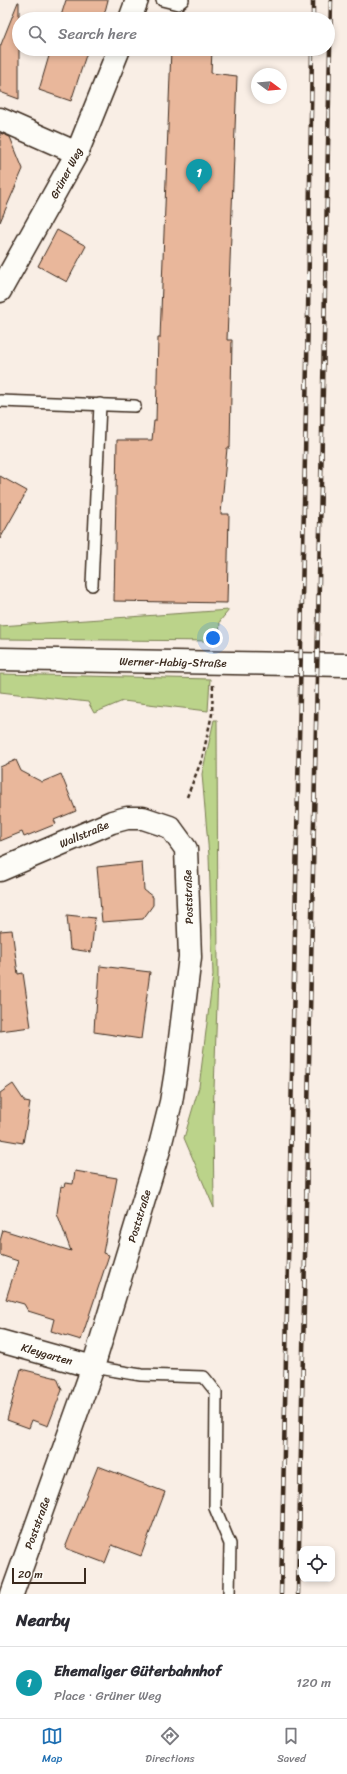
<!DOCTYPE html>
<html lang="en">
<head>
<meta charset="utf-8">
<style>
  body { margin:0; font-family:Sriracha,sans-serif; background:#f2f2f3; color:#2b2b33 }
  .controls { position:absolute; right:12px; bottom:12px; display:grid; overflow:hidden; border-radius:8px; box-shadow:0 2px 6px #0003 }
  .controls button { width:36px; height:36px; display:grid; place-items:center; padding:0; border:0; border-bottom:1px solid #e1e1e2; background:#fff; color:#2b2b33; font:20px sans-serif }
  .compass { position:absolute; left:251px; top:68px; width:36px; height:36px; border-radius:50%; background:#fff; box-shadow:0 2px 6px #0003; rotate:106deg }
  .scale { position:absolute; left:12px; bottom:10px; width:74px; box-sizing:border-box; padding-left:4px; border:2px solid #3b2a1e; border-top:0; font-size:11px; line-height:14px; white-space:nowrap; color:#3b2a1e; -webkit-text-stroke:3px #fdfcf7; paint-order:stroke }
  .you { position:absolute; left:213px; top:638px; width:14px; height:14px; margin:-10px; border:3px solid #fff; border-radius:50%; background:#1a73e8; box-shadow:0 0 0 6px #1a73e833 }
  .badge { display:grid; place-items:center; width:26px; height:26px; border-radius:50%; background:#1f6fb2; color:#fff; font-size:13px; font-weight:700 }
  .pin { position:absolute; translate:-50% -33px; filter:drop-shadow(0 1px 2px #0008) }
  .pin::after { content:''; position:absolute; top:21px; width:14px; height:12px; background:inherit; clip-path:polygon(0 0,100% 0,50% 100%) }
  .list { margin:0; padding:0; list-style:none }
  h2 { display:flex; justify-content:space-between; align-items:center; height:52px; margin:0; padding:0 16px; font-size:17px }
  h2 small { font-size:13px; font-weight:400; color:#7c7c81 }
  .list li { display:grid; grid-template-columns:26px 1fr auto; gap:12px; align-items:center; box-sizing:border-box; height:72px; padding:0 16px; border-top:1px solid #e1e1e2 }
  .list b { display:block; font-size:15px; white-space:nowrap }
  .list p { margin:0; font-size:13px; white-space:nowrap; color:#7c7c81 }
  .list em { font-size:13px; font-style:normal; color:#7c7c81 }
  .icon { flex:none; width:22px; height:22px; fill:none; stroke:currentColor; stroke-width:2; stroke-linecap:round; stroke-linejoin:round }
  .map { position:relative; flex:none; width:347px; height:1594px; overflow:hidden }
  .search { position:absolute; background:#fff; box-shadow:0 2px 6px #0003; left:12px; right:12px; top:12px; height:44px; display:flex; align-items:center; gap:10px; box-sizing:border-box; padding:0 14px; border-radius:22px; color:#7c7c81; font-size:15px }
  .sheet { height:124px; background:#fff }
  nav { display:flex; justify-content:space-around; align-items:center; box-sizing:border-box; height:56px; border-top:1px solid #e1e1e2; background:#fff; font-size:11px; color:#7c7c81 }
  nav a { display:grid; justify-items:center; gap:2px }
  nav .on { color:#1f6fb2 }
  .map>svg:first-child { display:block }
  .green { fill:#bbd38a; stroke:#7b7e54 }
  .building { fill:#e9b79b; stroke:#3b2a1e }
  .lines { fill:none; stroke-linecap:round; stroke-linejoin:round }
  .service-casing { stroke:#3b2a1e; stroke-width:14 }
  .minor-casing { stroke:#3b2a1e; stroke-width:25 }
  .path { stroke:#3b2a1e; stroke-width:2.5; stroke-dasharray:4 3; stroke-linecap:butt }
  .service { stroke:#fdfcf7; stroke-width:11 }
  .minor { stroke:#fdfcf7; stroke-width:22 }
  .rail-casing { stroke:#3b2a1e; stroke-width:4.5 }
  .rail { stroke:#fdfcf7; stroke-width:3; stroke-dasharray:9; stroke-linecap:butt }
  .labels { text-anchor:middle; stroke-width:3; stroke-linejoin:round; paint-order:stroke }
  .street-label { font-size:11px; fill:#3b2a1e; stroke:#fdfcf7 }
</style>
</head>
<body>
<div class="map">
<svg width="347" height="1594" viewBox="0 0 347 1594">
  <rect width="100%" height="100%" fill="#f9eee5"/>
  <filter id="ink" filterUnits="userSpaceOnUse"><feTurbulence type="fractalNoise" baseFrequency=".025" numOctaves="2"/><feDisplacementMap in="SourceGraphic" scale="8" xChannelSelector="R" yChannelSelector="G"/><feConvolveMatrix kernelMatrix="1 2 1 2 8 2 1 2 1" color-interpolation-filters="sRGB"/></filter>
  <g filter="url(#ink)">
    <g class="green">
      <polygon points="229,610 220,621 219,641 0,639 0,626"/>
      <polygon points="0,674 210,679 208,711 123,701 94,713 88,702 0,692"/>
      <polygon points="214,720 217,720 218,976 213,1118 214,1208 184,1138 199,1087 213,975 209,856 202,774"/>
    </g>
    <g class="building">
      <polygon points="66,0 108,0 103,19 60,19"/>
      <polygon points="18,2 19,2 19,99 0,92 0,47"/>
      <polygon points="51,49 88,49 71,101 39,90"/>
      <polygon points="171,49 212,49 211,73 237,76 227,340 232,340 230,448 227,448 221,514 229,514 227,603 114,601 117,440 152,440 154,421 156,421 158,338 160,338"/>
      <polygon points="0,133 10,137 23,169 0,222"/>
      <polygon points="57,230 86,246 67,282 38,266"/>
      <polygon points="0,476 27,491 0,539"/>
      <polygon points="16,760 21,771 42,782 61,774 76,811 54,820 56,824 24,837 22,832 0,841 0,767"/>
      <polygon points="142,862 144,890 153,897 153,905 143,919 102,922 97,867"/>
      <polygon points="67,915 95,918 91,952 70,949"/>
      <polygon points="12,930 18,974 23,973 31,1027 0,1031 0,931"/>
      <polygon points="100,966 150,972 141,1039 94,1032 95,1013 96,1013 97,998 98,998"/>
      <polygon points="13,1084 25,1102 30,1103 23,1143 0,1139 0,1093"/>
      <polygon points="75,1171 117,1178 103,1253 109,1255 81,1340 51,1331 54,1319 28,1311 24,1304 6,1299 18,1261 0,1255 0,1241 3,1230 71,1251 57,1213 61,1186 64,1187 65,1183 73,1184"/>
      <polygon points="21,1369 57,1378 62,1390 48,1426 32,1420 29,1428 7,1420"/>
      <polygon points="98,1466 165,1492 141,1556 112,1545 105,1563 65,1548"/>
    </g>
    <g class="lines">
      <defs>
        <g id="service">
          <polyline points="162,0 178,4 183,0"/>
          <polyline points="0,401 135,406"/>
          <polyline points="92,585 100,404"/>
          <polyline points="93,1367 141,1375 204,1377 216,1392 215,1508 230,1544 229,1594"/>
        </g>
        <g id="minor">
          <polyline points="130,19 137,0"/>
          <polyline points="0,119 77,153"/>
          <polyline points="0,291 77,153 119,49"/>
          <polyline points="0,659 347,665"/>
          <polyline points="0,870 112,822 127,818 143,818 170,827 186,849 190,957 176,1071 171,1102 159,1150 93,1367 12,1594"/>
          <polyline points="0,1341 93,1367"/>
        </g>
      </defs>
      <use href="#service" class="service-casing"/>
      <use href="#minor" class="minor-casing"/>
      <polyline class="path" points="187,797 202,759 212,714 213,685"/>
      <use href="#service" class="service"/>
      <use href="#minor" class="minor"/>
      <defs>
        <g id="rail">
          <polyline points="313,19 313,0"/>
          <polyline points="281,1594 308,314 312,49"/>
          <polyline points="298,1594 331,0"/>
        </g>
      </defs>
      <use href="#rail" class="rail-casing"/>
      <use href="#rail" class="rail"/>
    </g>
  </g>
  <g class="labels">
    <g class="street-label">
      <text transform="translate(66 173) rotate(-62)" y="4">Grüner Weg</text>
      <text transform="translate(173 662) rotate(1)" y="4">Werner-Habig-Straße</text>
      <text transform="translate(84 834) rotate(-23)" y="4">Wallstraße</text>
      <text transform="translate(188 897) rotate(-92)" y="4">Poststraße</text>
      <text transform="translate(139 1216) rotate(-73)" y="4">Poststraße</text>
      <text transform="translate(47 1354) rotate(16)" y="4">Kleygarten</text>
      <text transform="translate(37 1523) rotate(-70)" y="4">Poststraße</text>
    </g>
  </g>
</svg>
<div class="controls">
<button><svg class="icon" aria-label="locate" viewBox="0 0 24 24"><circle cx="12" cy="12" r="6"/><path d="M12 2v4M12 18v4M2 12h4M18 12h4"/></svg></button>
</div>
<svg class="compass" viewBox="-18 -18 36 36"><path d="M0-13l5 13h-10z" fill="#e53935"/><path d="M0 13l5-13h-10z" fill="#7c7c81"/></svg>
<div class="scale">20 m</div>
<div class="you"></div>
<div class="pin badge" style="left:199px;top:192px;background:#0f9aa8">1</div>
<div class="search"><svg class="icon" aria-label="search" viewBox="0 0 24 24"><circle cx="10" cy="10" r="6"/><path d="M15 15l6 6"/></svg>Search here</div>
</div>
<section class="sheet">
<h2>Nearby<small></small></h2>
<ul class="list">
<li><span class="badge" style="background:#0f9aa8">1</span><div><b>Ehemaliger Güterbahnhof</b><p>Place · Grüner Weg</p></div><em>120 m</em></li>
</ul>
</section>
<nav>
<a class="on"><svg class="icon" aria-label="map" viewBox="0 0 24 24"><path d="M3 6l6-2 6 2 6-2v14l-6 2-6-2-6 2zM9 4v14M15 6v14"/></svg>Map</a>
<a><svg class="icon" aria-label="directions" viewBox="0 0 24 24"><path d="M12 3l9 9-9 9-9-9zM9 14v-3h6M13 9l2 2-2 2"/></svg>Directions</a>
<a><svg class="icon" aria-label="saved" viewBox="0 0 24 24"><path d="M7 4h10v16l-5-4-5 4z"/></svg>Saved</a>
</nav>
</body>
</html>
